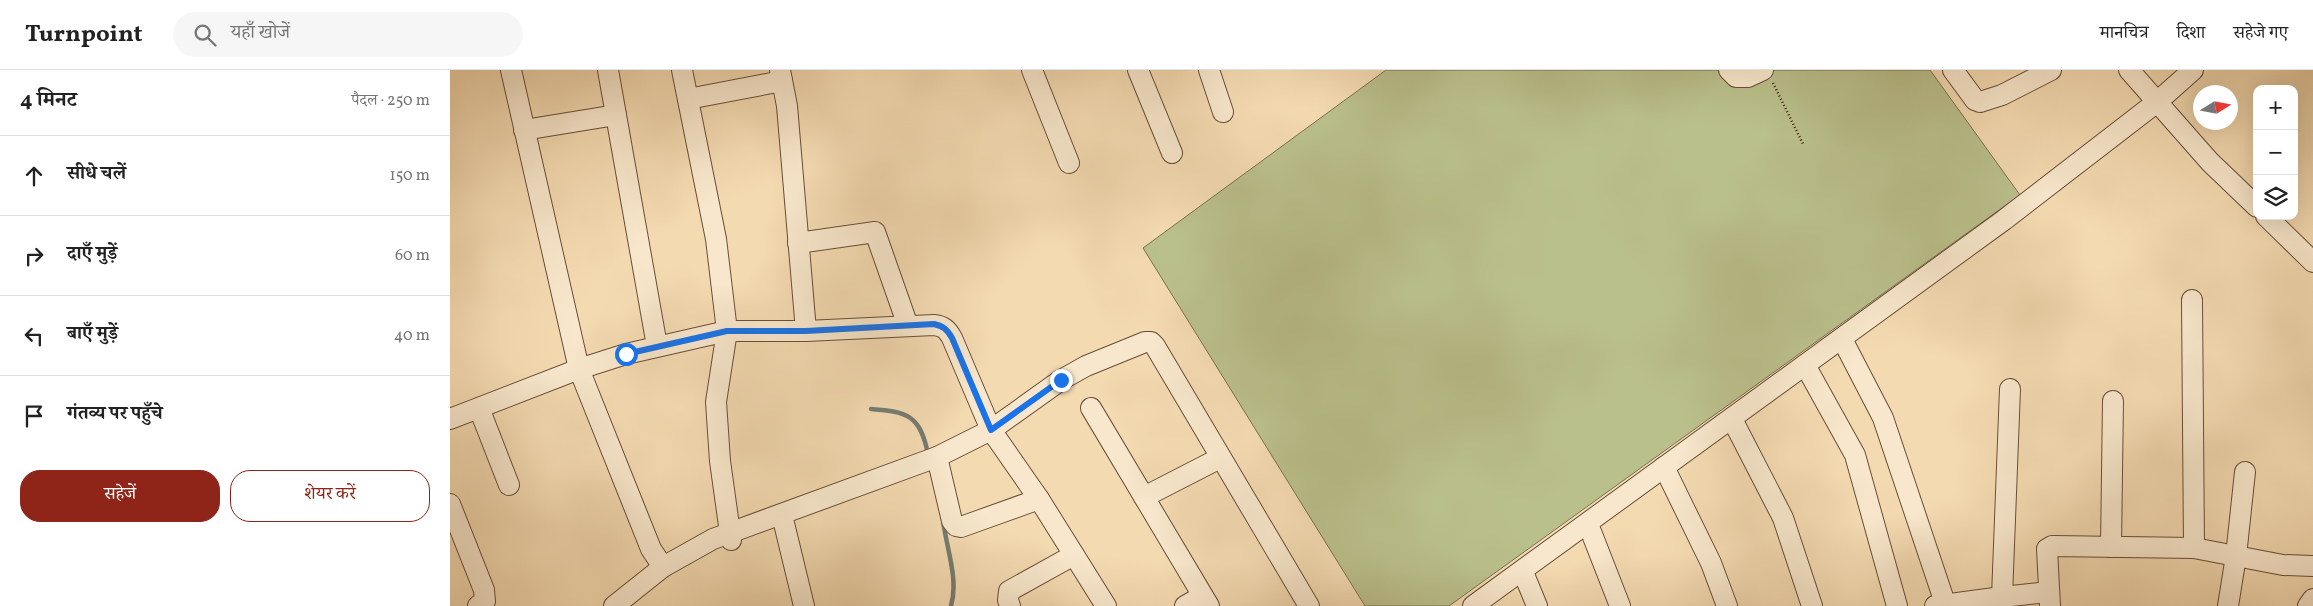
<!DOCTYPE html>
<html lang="hi">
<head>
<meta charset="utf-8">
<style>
  body { margin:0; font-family:Vollkorn,"Noto Serif Devanagari",serif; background:#f6f6f6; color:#222 }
  .controls { position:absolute; right:15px; top:15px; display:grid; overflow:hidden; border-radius:10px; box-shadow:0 5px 20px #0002 }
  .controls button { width:45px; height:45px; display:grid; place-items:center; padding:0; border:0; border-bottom:1px solid #e0e0e0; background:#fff; color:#222; font:25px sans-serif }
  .compass { position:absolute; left:1743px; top:15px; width:45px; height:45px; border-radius:50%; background:#fff; box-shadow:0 5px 20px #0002; rotate:79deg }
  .stop { position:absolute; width:15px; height:15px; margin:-11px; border:4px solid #1a73e8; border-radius:50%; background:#fff }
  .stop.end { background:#1a73e8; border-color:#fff; box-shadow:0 1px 5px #0008 }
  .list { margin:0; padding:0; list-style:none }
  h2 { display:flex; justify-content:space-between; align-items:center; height:65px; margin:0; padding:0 20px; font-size:21px }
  h2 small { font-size:16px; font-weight:400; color:#767676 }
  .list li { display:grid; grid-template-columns:32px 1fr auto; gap:15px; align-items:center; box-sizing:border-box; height:80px; padding:0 20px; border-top:1px solid #e0e0e0 }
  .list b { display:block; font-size:19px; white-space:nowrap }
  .list em { font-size:16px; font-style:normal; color:#767676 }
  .actions { display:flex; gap:10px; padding:15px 20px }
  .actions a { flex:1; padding:11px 0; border:1px solid #8f2418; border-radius:20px; text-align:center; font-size:18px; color:#8f2418 }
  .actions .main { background:#8f2418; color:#fff }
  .icon { flex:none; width:28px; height:28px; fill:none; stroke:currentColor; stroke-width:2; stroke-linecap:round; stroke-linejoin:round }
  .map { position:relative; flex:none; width:1863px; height:536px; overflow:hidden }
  header { display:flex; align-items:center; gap:30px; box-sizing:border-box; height:70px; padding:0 25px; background:#fff; border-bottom:1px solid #e0e0e0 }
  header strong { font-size:24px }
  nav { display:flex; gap:28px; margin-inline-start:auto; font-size:18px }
  .search { width:350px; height:45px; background:#f6f6f6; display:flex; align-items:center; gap:12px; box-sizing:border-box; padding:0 18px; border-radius:28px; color:#767676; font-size:19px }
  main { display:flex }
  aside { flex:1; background:#fff }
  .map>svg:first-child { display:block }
  .green { fill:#bac08c; stroke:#7a704e }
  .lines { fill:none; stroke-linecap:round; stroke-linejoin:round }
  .stream { stroke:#767c72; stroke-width:4.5 }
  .minor-casing { stroke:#694e38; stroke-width:22 }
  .path { stroke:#3b2010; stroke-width:2.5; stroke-dasharray:1 2.5; stroke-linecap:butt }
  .minor { stroke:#f8e7cc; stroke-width:20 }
  .route { stroke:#1a73e8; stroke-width:6 }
</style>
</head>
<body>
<header>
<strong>Turnpoint</strong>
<div class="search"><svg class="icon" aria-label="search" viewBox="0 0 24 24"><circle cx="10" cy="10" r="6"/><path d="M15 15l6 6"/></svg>यहाँ खोजें</div>
<nav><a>मानचित्र</a><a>दिशा</a><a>सहेजे गए</a></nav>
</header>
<main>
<aside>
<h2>4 मिनट<small>पैदल · 250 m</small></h2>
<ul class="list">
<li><svg class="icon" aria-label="ahead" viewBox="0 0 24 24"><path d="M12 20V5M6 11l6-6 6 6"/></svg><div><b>सीधे चलें</b></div><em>150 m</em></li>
<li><svg class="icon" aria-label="right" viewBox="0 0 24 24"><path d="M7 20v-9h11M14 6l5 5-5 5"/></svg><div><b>दाएँ मुड़ें</b></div><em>60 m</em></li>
<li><svg class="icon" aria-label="left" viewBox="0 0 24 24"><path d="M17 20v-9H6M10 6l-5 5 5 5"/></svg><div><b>बाएँ मुड़ें</b></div><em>40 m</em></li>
<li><svg class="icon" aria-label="arrive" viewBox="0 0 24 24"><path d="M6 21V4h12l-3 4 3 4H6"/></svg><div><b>गंतव्य पर पहुँचे</b></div></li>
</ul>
<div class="actions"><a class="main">सहेजें</a><a>शेयर करें</a></div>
</aside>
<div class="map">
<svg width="1863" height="536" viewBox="0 0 1863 536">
  <rect width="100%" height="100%" fill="#f4dab1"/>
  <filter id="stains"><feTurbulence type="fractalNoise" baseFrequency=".004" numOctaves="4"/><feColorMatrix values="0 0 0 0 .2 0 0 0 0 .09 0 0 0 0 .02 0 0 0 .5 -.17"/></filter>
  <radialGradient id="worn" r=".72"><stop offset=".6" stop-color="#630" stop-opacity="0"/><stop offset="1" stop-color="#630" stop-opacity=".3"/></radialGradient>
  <polygon class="green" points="936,0 1480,0 1570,125 999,536 915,536 693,178"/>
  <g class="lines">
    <g class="stream">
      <path d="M421 339C458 342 470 345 478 384"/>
      <path d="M493 450C496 477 509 509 501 536"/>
    </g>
    <defs>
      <g id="minor">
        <polyline points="61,0 129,299 201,479 213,497"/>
        <polyline points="158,0 207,276"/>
        <polyline points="232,0 266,169 277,261 266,332 270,391 281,470"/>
        <polyline points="330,0 337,36 356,261"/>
        <polyline points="582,0 619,93"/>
        <polyline points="688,0 722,83"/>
        <polyline points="759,0 773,42"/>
        <polyline points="1279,0 1286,7 1298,7 1313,0"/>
        <polyline points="1503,0 1525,30 1530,32 1552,25 1601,0"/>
        <polyline points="1679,0 1760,92 1807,137"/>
        <polyline points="238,29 332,11"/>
        <polyline points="74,60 166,45"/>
        <polyline points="1816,146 1863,192"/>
        <polyline points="348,173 425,162 458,256"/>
        <polyline points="1742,230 1744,478"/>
        <polyline points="1392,269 1433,348 1496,536"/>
        <polyline points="1355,295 1405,385 1447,536"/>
        <polyline points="29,338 59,415"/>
        <polyline points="641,338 759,536"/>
        <path d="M0 349 129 299 176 284 277 261H356L484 255C493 256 497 259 502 268L541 360 589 429 656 536"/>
        <polyline points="1282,349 1333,448 1362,536"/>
        <polyline points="487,387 502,451 506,456 511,457 589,429"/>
        <polyline points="1214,397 1261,493 1277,536"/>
        <polyline points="694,427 770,388"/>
        <polyline points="0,434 34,520 35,531 28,536"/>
        <polyline points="332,445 354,536"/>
        <polyline points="1138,454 1170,536"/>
        <polyline points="1661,477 1663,331"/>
        <polyline points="1073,502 1087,536"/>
        <polyline points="1552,527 1598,522"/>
        <polyline points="164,536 213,497 263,469 487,387 541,360 611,310 636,296 695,272 701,272 705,276 859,536"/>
        <polyline points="560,536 558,530 559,521 624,485"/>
        <polyline points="735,536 752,526"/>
        <polyline points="1023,536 1554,150 1707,32 1743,0"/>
        <polyline points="1485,536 1552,527 1560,319"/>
        <polyline points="1600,536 1597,479 1602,476 1744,478 1833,495 1863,496"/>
        <polyline points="1778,536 1786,486 1795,402"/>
        <polyline points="1858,536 1863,529"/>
      </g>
    </defs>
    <use href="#minor" class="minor-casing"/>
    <polyline class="path" points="1323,13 1353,74"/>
    <use href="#minor" class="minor"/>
  </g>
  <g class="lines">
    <path class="route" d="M176 284 277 261H356L484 254C493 256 497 259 502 268L541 360 611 310"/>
  </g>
  <rect width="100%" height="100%" filter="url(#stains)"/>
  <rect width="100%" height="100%" fill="url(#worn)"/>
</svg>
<div class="controls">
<button>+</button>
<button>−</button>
<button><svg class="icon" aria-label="layers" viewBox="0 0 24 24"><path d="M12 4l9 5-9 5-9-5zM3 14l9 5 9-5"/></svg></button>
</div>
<svg class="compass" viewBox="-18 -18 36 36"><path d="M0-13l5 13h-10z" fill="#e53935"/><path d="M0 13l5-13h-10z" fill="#767676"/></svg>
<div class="stop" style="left:176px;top:284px"></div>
<div class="stop end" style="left:611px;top:310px"></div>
</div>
</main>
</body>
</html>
